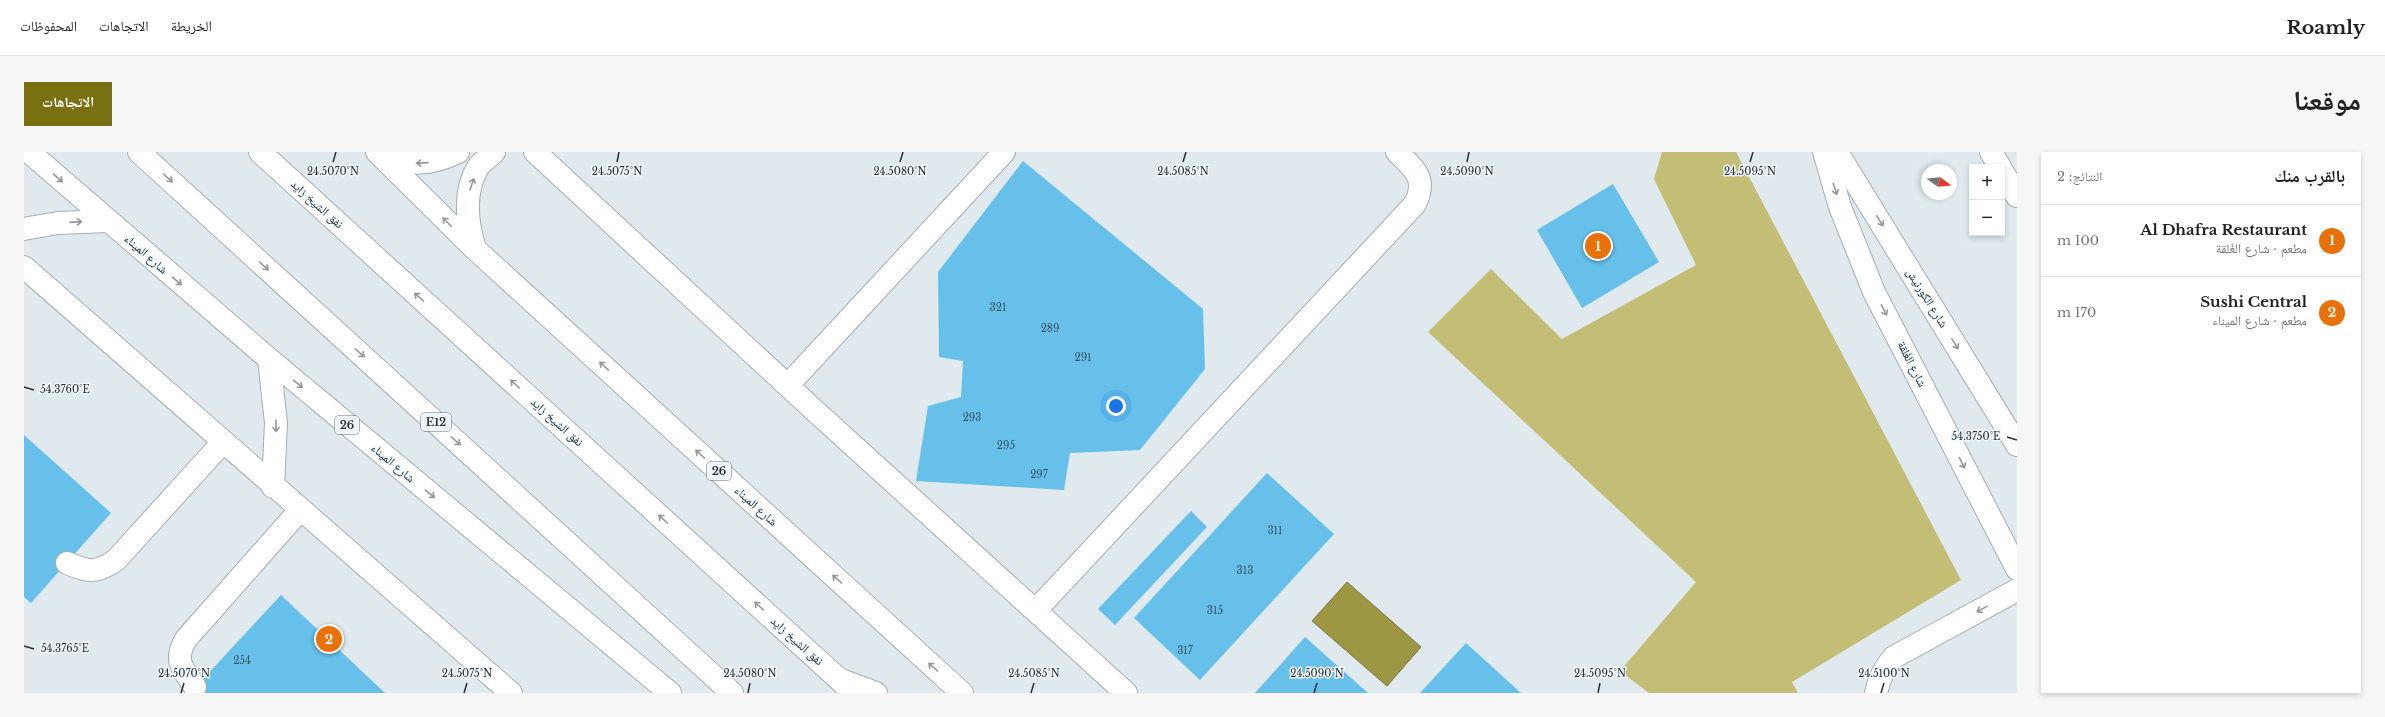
<!DOCTYPE html>
<html lang="ar">
<head>
<meta charset="utf-8">
<style>
  body { margin:0; font-family:"Libre Baskerville","Noto Naskh Arabic",serif; background:#f6f6f6; color:#222; direction:rtl }
  .controls { position:absolute; right:12px; top:12px; display:grid; overflow:hidden; border-radius:0px; box-shadow:0 2px 6px #0003 }
  .controls button { width:36px; height:36px; display:grid; place-items:center; padding:0; border:0; border-bottom:1px solid #e0e0e0; background:#fff; color:#222; font:20px sans-serif }
  .compass { position:absolute; left:1897px; top:12px; width:36px; height:36px; border-radius:50%; background:#fff; box-shadow:0 2px 6px #0003; rotate:106deg }
  .you { position:absolute; left:1092px; top:254px; width:14px; height:14px; margin:-10px; border:3px solid #fff; border-radius:50%; background:#1a73e8; box-shadow:0 0 0 6px #1a73e833 }
  .badge { display:grid; place-items:center; width:26px; height:26px; border-radius:50%; background:#797111; color:#fff; font-size:13px; font-weight:700 }
  .pin { position:absolute; translate:-50% -50%; border:2px solid #fff; box-shadow:0 1px 4px #0006 }
  .list { margin:0; padding:0; list-style:none }
  h2 { display:flex; justify-content:space-between; align-items:center; height:52px; margin:0; padding:0 16px; font-size:17px }
  h2 small { font-size:13px; font-weight:400; color:#767676 }
  .list li { display:grid; grid-template-columns:26px 1fr auto; gap:12px; align-items:center; box-sizing:border-box; height:72px; padding:0 16px; border-top:1px solid #e0e0e0 }
  .list b { display:block; font-size:15px; white-space:nowrap }
  .list p { margin:0; font-size:13px; white-space:nowrap; color:#767676 }
  .list em { font-size:13px; font-style:normal; color:#767676 }
  .map { position:relative; flex:none; width:1993px; height:541px; overflow:hidden; direction:ltr; border-radius:0px }
  header { display:flex; align-items:center; gap:24px; box-sizing:border-box; height:56px; padding:0 20px; background:#fff; border-bottom:1px solid #e0e0e0 }
  header strong { font-size:19px }
  nav { display:flex; gap:22px; margin-inline-start:auto; font-size:14px }
  .intro { display:flex; align-items:center; justify-content:space-between; box-sizing:border-box; height:96px; padding:0 24px }
  h1 { margin:0; font-size:28px }
  .button { padding:10px 18px; border-radius:0px; background:#797111; color:#fff; font-size:14px; font-weight:700 }
  main { display:flex; gap:24px; padding:0 24px }
  aside { flex:1; background:#fff; border-radius:0px; box-shadow:0 2px 6px #0003 }
  .map>svg:first-child { display:block }
  .green { fill:#c3bd76 }
  .water { fill:#9d9643; stroke:#7a773d }
  .building { fill:#66c0ea }
  .lines { fill:none; stroke-linecap:round; stroke-linejoin:round }
  .minor-casing { stroke:#a5aeb3; stroke-width:24 }
  .major-casing { stroke:#a5aeb3; stroke-width:24 }
  .highway-casing { stroke:#a5aeb3; stroke-width:24 }
  .minor { stroke:#fff; stroke-width:22 }
  .major { stroke:#fff; stroke-width:22 }
  .highway { stroke:#fff; stroke-width:22 }
  .oneway { stroke:#949698 }
  .ticks { fill:none; stroke:#2a2e30; stroke-width:1.5 }
  .labels { text-anchor:middle; stroke-width:3; stroke-linejoin:round; paint-order:stroke }
  .number-label { font-size:10px; fill:#39525e }
  .shield { fill:#ecf6fb; stroke:#646a6d; stroke-width:1 }
  .shield-label { font-size:11px; font-weight:bold; fill:#2a2e30 }
  .street-label { font-size:12px; fill:#2a2e30; stroke:#ecf6fb }
  .ticks-label { font-size:10px; text-anchor:middle; fill:#2a2e30; stroke:#ecf6fb; stroke-width:3; stroke-linejoin:round; paint-order:stroke }
</style>
</head>
<body>
<header>
<strong>Roamly</strong>
<nav><a>الخريطة</a><a>الاتجاهات</a><a>المحفوظات</a></nav>
</header>
<div class="intro"><h1>موقعنا</h1><a class="button">الاتجاهات</a></div>
<main>
<aside>
<h2>بالقرب منك<small>النتائج: 2</small></h2>
<ul class="list">
<li><span class="badge" style="background:#e8710a">1</span><div><b>Al Dhafra Restaurant</b><p>مطعم · شارع الغَلقة</p></div><em>100 m</em></li>
<li><span class="badge" style="background:#e8710a">2</span><div><b>Sushi Central</b><p>مطعم · شارع الميناء</p></div><em>170 m</em></li>
</ul>
</aside>
<div class="map">
<svg width="1993" height="541" viewBox="0 0 1993 541">
  <rect width="100%" height="100%" fill="#dfe9ee"/>
  <polygon class="green" points="1638,0 1712,0 1937,428 1768,530 1774,541 1625,541 1596,519 1672,430 1404,180 1467,117 1538,187 1672,113 1630,27"/>
  <polygon class="water" points="1323,430 1397,495 1363,534 1288,469"/>
  <g class="building">
    <polygon points="999,9 1179,157 1181,217 1116,298 1046,301 1040,338 892,329 904,254 937,245 939,209 915,205 914,120"/>
    <polygon points="1589,32 1635,110 1558,156 1513,78"/>
    <polygon points="0,283 87,361 7,451 0,445"/>
    <polygon points="1243,321 1310,382 1176,528 1110,466"/>
    <polygon points="1167,359 1183,375 1091,473 1074,457"/>
    <polygon points="257,443 361,541 166,541"/>
    <polygon points="1281,485 1344,541 1231,541"/>
    <polygon points="1442,491 1497,541 1396,541"/>
  </g>
  <g class="lines">
    <defs>
      <g id="minor">
        <polyline points="511,0 790,258 1102,541"/>
        <polyline points="0,115 487,541"/>
        <polyline points="764,233 980,0"/>
        <path d="M43 411C65 420 72 422 92 408L199 290"/>
        <path d="M1012 458 1391 52C1404 26 1390 17 1373 0"/>
        <path d="M171 535C159 517 149 509 162 487L276 358"/>
        <path d="M1852 541C1855 526 1860 516 1870 505L1993 438"/>
      </g>
      <g id="major">
        <polyline points="5,0 245,207 646,541"/>
        <polyline points="353,0 451,97 938,541"/>
        <polyline points="1800,0 1816,55 1850,140 1993,417"/>
        <path d="M358 1C385 15 408 13 434 0"/>
        <polyline points="0,77 34,71 84,69"/>
        <path d="M451 97C443 71 439 40 454 15 458 10 465 5 470 0"/>
        <polyline points="245,207 252,271 249,335"/>
      </g>
      <g id="highway">
        <polyline points="115,0 708,541"/>
        <polyline points="236,0 830,541"/>
        <polyline points="1813,0 1993,293"/>
        <polyline points="1967,0 1976,15"/>
        <polyline points="1978,19 1993,44"/>
        <polyline points="817,528 852,541"/>
      </g>
    </defs>
    <use href="#minor" class="minor-casing"/>
    <use href="#major" class="major-casing"/>
    <use href="#highway" class="highway-casing"/>
    <use href="#minor" class="minor"/>
    <use href="#major" class="major"/>
    <use href="#highway" class="highway"/>
  </g>
  <defs><path id="oneway-shaft" d="M-6 0H5M1.5-3L5.5 0L1.5 3" fill="none" stroke-width="1.6" stroke-linecap="round" stroke-linejoin="round"/></defs>
  <g class="oneway">
    <use href="#oneway-shaft" transform="translate(398 11) rotate(176)"/>
    <use href="#oneway-shaft" transform="translate(34 26) rotate(41)"/>
    <use href="#oneway-shaft" transform="translate(144 26) rotate(42)"/>
    <use href="#oneway-shaft" transform="translate(448 32) rotate(-71)"/>
    <use href="#oneway-shaft" transform="translate(1811 37) rotate(73)"/>
    <use href="#oneway-shaft" transform="translate(1856 69) rotate(58)"/>
    <use href="#oneway-shaft" transform="translate(52 70) rotate(-4)"/>
    <use href="#oneway-shaft" transform="translate(423 70) rotate(-135)"/>
    <use href="#oneway-shaft" transform="translate(240 114) rotate(42)"/>
    <use href="#oneway-shaft" transform="translate(153 129) rotate(41)"/>
    <use href="#oneway-shaft" transform="translate(395 145) rotate(-138)"/>
    <use href="#oneway-shaft" transform="translate(1860 158) rotate(63)"/>
    <use href="#oneway-shaft" transform="translate(1931 192) rotate(58)"/>
    <use href="#oneway-shaft" transform="translate(336 201) rotate(42)"/>
    <use href="#oneway-shaft" transform="translate(580 214) rotate(-138)"/>
    <use href="#oneway-shaft" transform="translate(274 232) rotate(40)"/>
    <use href="#oneway-shaft" transform="translate(491 232) rotate(-138)"/>
    <use href="#oneway-shaft" transform="translate(252 274) rotate(89)"/>
    <use href="#oneway-shaft" transform="translate(432 289) rotate(42)"/>
    <use href="#oneway-shaft" transform="translate(676 302) rotate(-138)"/>
    <use href="#oneway-shaft" transform="translate(1938 311) rotate(63)"/>
    <use href="#oneway-shaft" transform="translate(406 342) rotate(40)"/>
    <use href="#oneway-shaft" transform="translate(639 367) rotate(-138)"/>
    <use href="#oneway-shaft" transform="translate(813 427) rotate(-138)"/>
    <use href="#oneway-shaft" transform="translate(735 454) rotate(-138)"/>
    <use href="#oneway-shaft" transform="translate(1958 457) rotate(151)"/>
    <use href="#oneway-shaft" transform="translate(909 515) rotate(-138)"/>
  </g>
  <path class="ticks" d="M309 10 312 0M593 10 595 0M876 10 879 0M1159 10 1162 0M1443 10 1445 0M1726 10 1729 0M0 235 10 238M1983 285 1993 288M0 494 10 497M157 541 160 531M440 541 443 531M724 541 726 531M1007 541 1010 531M1290 541 1293 531M1574 541 1576 531M1857 541 1860 531"/>
  <g class="labels">
    <g class="number-label">
      <text x="974" y="159">321</text>
      <text x="1026" y="180">289</text>
      <text x="1059" y="209">291</text>
      <text x="948" y="269">293</text>
      <text x="982" y="297">295</text>
      <text x="1015" y="326">297</text>
      <text x="1251" y="382">311</text>
      <text x="1221" y="422">313</text>
      <text x="1191" y="462">315</text>
      <text x="1161" y="502">317</text>
      <text x="218" y="512">254</text>
    </g>
    <g class="shield">
      <rect x="397" y="261" width="30" height="18" rx="3"/>
      <rect x="311" y="264" width="24" height="18" rx="3"/>
      <rect x="683" y="310" width="24" height="18" rx="3"/>
    </g>
    <g class="shield-label">
      <text x="412" y="274">E12</text>
      <text x="323" y="277">26</text>
      <text x="695" y="323">26</text>
    </g>
    <g class="street-label">
      <text transform="translate(293 52) rotate(42)" y="4">نفق الشيخ زايد</text>
      <text transform="translate(122 102) rotate(41)" y="4">شارع الميناء</text>
      <text transform="translate(1903 146) rotate(58)" y="4">شارع الكورنيش</text>
      <text transform="translate(1888 212) rotate(63)" y="4">شارع الغَلقة</text>
      <text transform="translate(533 270) rotate(42)" y="4">نفق الشيخ زايد</text>
      <text transform="translate(369 311) rotate(40)" y="4">شارع الميناء</text>
      <text transform="translate(732 354) rotate(42)" y="4">شارع الميناء</text>
      <text transform="translate(773 489) rotate(42)" y="4">نفق الشيخ زايد</text>
    </g>
  </g>
  <g class="ticks-label">
    <text x="309" y="23">24.5070°N</text>
    <text x="593" y="23">24.5075°N</text>
    <text x="876" y="23">24.5080°N</text>
    <text x="1159" y="23">24.5085°N</text>
    <text x="1443" y="23">24.5090°N</text>
    <text x="1726" y="23">24.5095°N</text>
    <text x="41" y="241">54.3760°E</text>
    <text x="1952" y="288">54.3750°E</text>
    <text x="41" y="500">54.3765°E</text>
    <text x="160" y="525">24.5070°N</text>
    <text x="443" y="525">24.5075°N</text>
    <text x="726" y="525">24.5080°N</text>
    <text x="1010" y="525">24.5085°N</text>
    <text x="1293" y="525">24.5090°N</text>
    <text x="1576" y="525">24.5095°N</text>
    <text x="1860" y="525">24.5100°N</text>
  </g>
</svg>
<div class="controls">
<button>+</button>
<button>−</button>
</div>
<svg class="compass" viewBox="-18 -18 36 36"><path d="M0-13l5 13h-10z" fill="#e53935"/><path d="M0 13l5-13h-10z" fill="#767676"/></svg>
<div class="you"></div>
<div class="pin badge" style="left:1574px;top:94px;background:#e8710a">1</div>
<div class="pin badge" style="left:305px;top:487px;background:#e8710a">2</div>
</div>
</main>
</body>
</html>
